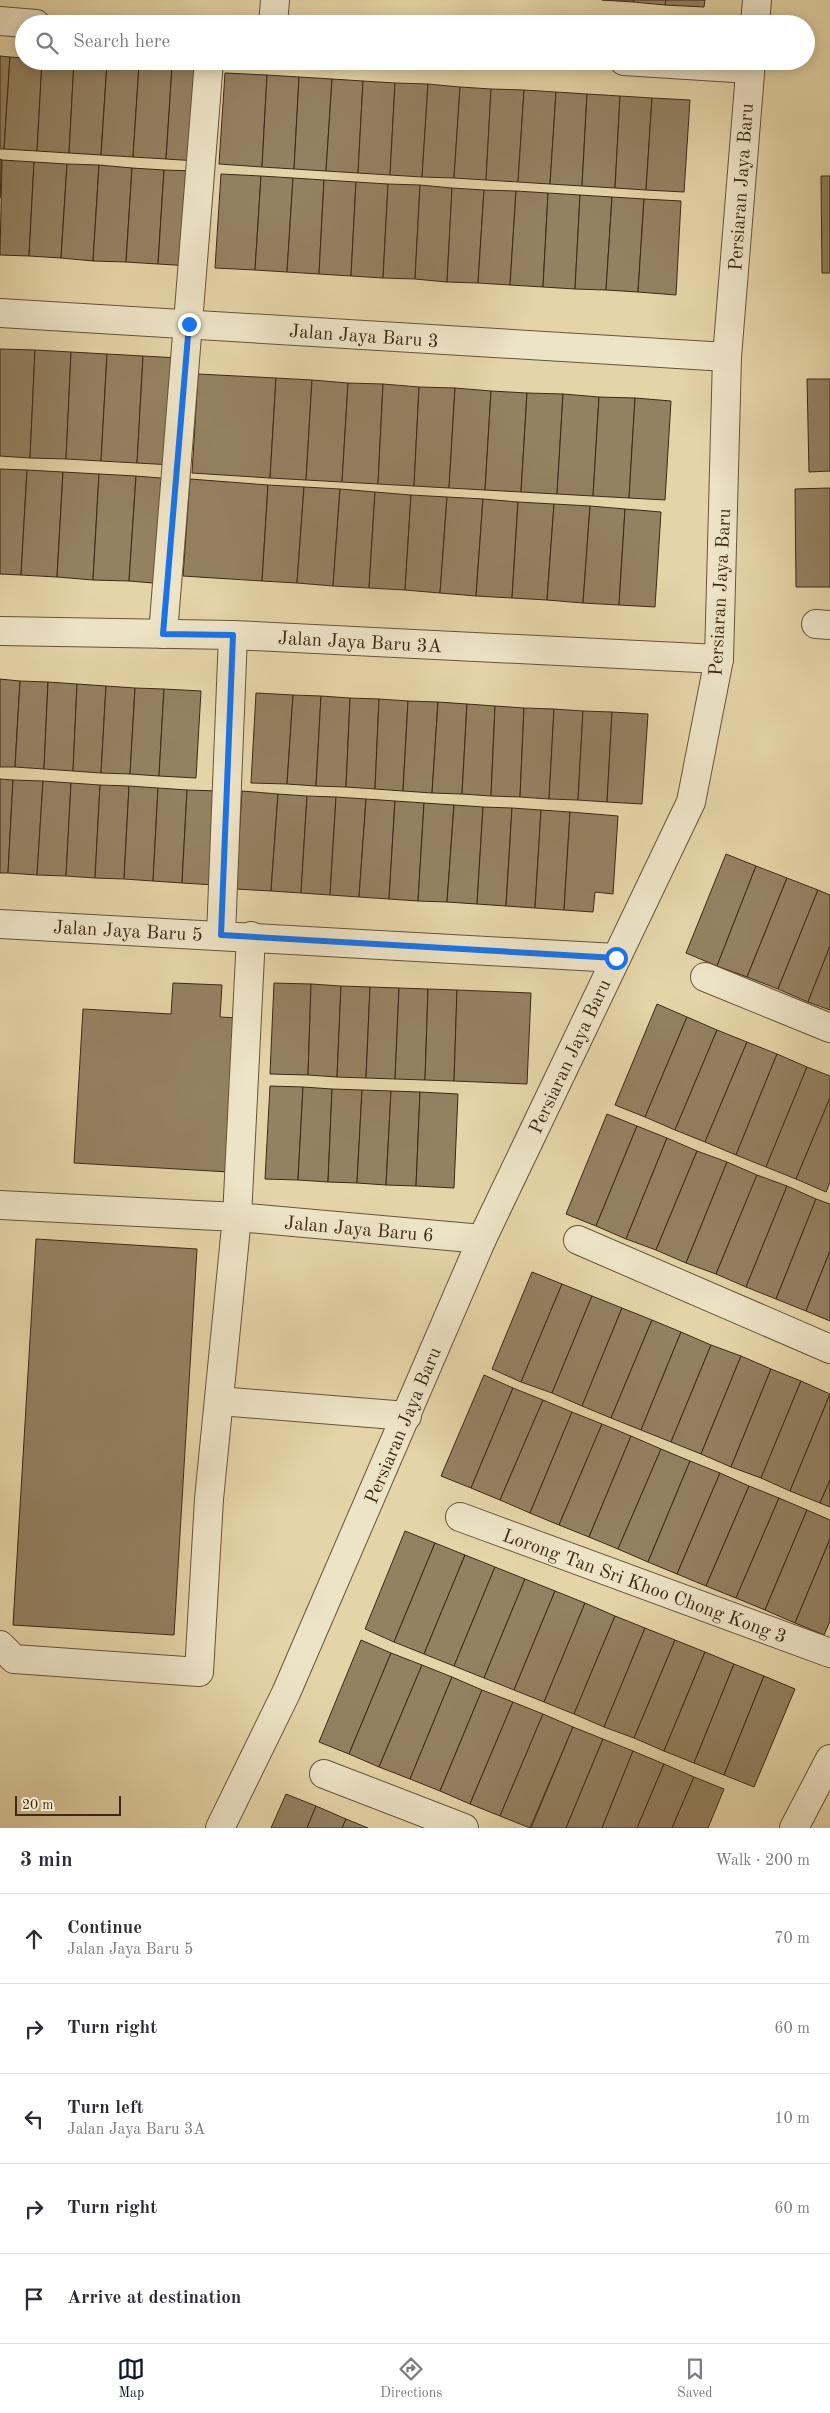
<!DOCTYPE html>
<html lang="en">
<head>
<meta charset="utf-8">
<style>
  body { margin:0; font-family:"Old Standard TT",serif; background:#f7f7f7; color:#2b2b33 }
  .scale { position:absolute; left:15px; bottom:12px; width:106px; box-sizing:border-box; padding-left:5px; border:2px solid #3e2815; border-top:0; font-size:14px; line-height:18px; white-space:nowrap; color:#3e2815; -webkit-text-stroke:4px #ede3c6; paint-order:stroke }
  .stop { position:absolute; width:15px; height:15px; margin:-11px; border:4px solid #1a73e8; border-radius:50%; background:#fff }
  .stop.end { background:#1a73e8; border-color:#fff; box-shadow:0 1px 5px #0008 }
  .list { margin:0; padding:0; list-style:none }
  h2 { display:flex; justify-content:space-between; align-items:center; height:65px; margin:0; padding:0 20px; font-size:21px }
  h2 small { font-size:16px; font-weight:400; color:#7c7c81 }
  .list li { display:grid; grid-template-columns:32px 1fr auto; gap:15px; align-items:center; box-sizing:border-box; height:90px; padding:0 20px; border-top:1px solid #e1e1e2 }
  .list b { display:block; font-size:19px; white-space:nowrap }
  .list p { margin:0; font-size:16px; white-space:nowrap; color:#7c7c81 }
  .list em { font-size:16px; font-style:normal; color:#7c7c81 }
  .icon { flex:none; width:28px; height:28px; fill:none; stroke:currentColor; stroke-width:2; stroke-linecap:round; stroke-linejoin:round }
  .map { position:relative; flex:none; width:830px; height:1828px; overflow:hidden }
  .search { position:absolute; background:#fff; box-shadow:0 2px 12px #0003; left:15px; right:15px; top:15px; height:55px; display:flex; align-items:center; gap:12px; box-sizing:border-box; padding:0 18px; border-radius:28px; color:#7c7c81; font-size:19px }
  .sheet { height:515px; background:#fff }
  nav { display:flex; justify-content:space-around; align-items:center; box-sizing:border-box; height:70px; border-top:1px solid #e1e1e2; background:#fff; font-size:14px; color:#7c7c81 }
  nav a { display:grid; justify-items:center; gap:2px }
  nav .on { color:#111827 }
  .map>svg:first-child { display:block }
  .building { fill:#948161; stroke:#3e2815 }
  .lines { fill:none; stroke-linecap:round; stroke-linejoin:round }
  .minor-casing { stroke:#68533a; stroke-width:30 }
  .minor { stroke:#ede3c6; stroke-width:28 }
  .route { stroke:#1a73e8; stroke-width:6 }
  .labels { text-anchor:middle; stroke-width:4; stroke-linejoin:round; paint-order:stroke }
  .street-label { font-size:19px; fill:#3e2815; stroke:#ede3c6 }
</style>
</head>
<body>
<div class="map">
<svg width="830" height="1828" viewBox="0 0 830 1828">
  <rect width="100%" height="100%" fill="#e4d4a7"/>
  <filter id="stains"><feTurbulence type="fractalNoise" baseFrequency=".004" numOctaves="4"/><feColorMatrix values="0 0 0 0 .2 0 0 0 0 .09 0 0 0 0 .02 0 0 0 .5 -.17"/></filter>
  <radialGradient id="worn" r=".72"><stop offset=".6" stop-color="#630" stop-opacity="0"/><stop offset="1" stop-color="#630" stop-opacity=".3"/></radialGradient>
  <g class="building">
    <polygon points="602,0 634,0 633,2"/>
    <polygon points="634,0 666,0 665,5 633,2"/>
    <polygon points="666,0 705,0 704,7 665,5"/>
    <polygon points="0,56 10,57 4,149 0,149"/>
    <polygon points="10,57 24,58 24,61 42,61 37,151 4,149"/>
    <polygon points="42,61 74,61 69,153 37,151"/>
    <polygon points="74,61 107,63 101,155 69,153"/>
    <polygon points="107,63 139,65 133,157 101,155"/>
    <polygon points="139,65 172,67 166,159 133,157"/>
    <polygon points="172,67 204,69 198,161 166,159"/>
    <polygon points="225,73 267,75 262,167 219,164"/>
    <polygon points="267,75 299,77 294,169 262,167"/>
    <polygon points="299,77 332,79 326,171 294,169"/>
    <polygon points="332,79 363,81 358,173 326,171"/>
    <polygon points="363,81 395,83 390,175 358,173"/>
    <polygon points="395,83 428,84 422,177 390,175"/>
    <polygon points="428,84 460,87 454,178 422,177"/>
    <polygon points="460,87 491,89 486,180 454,178"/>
    <polygon points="491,89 524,90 518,182 486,180"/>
    <polygon points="524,90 556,92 550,184 518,182"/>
    <polygon points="556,92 587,94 582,186 550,184"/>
    <polygon points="587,94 620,96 615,188 582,186"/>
    <polygon points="620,96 652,98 646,190 615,188"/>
    <polygon points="652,98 690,100 684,192 646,190"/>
    <polygon points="0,159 2,160 0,198"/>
    <polygon points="2,160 34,162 29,256 0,255"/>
    <polygon points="34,162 67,164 61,258 29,256"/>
    <polygon points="67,164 99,165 93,261 61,258"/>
    <polygon points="99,165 132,168 126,262 93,261"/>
    <polygon points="132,168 164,170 158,264 126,262"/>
    <polygon points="164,170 196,171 191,266 158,264"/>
    <polygon points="221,174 261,176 255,270 215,268"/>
    <polygon points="261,176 293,178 287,272 255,270"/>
    <polygon points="821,176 830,176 830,273 822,273"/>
    <polygon points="293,178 324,180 319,274 287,272"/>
    <polygon points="324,180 356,182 351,276 319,274"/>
    <polygon points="356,182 388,184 383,278 351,276"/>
    <polygon points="388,184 420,185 415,279 383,278"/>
    <polygon points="420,185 452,188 447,282 415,279"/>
    <polygon points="452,188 484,190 478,283 447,282"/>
    <polygon points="484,190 516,191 510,285 478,283"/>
    <polygon points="516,191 548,193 543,287 510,285"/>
    <polygon points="548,193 580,195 575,289 543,287"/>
    <polygon points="580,195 612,197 606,290 575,289"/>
    <polygon points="612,197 644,199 638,292 606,290"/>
    <polygon points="644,199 681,201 676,295 638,292"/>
    <polygon points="0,349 35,350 30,458 0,456"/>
    <polygon points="35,350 71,352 66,459 30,458"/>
    <polygon points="71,352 107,354 101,461 66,459"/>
    <polygon points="107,354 143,356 137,463 101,461"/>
    <polygon points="143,356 179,358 173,465 137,463"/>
    <polygon points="198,374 276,378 270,478 192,473"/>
    <polygon points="276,378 312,380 306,480 270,478"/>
    <polygon points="807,379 830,379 830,471 809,472"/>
    <polygon points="312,380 348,383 342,482 306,480"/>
    <polygon points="348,383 383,384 378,484 342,482"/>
    <polygon points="383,384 419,387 414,486 378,484"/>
    <polygon points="419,387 455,388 449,488 414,486"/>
    <polygon points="455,388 491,391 485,490 449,488"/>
    <polygon points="491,391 527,393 521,492 485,490"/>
    <polygon points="527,393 563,394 557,494 521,492"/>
    <polygon points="563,394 599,397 593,496 557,494"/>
    <polygon points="599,397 635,398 629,498 593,496"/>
    <polygon points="635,398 671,401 665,500 629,498"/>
    <polygon points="0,469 27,470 21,575 0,574"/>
    <polygon points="27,470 63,472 57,577 21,575"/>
    <polygon points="63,472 99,474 93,580 57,577"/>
    <polygon points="99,474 136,476 129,581 93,580"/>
    <polygon points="136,476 172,479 165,584 129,581"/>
    <polygon points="190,479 268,485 262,581 183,576"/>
    <polygon points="268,485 304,487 297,583 262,581"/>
    <polygon points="304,487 340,489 333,586 297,583"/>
    <polygon points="830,488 830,587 796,587 795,489"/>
    <polygon points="340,489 375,492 369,588 333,586"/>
    <polygon points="375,492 411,495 405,590 369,588"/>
    <polygon points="411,495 447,497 440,593 405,590"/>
    <polygon points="447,497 483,499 476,596 440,593"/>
    <polygon points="483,499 518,502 512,598 476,596"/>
    <polygon points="518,502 554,504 547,600 512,598"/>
    <polygon points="554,504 590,506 583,603 547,600"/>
    <polygon points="590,506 625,509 619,605 583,603"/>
    <polygon points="625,509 661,512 655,607 619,605"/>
    <polygon points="0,679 20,681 15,767 0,767"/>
    <polygon points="20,681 48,682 44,769 15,767"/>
    <polygon points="48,682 77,684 73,771 44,769"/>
    <polygon points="77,684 106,686 101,773 73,771"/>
    <polygon points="106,686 135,688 130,774 101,773"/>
    <polygon points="135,688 164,689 159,776 130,774"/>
    <polygon points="164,689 201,691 196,778 159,776"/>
    <polygon points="256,693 293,695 287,784 251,783"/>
    <polygon points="293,695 321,696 316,786 287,784"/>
    <polygon points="321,696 350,698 346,787 316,786"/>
    <polygon points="350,698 379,699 375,789 346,787"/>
    <polygon points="379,699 408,701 403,791 375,789"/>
    <polygon points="408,701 438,702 432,793 403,791"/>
    <polygon points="438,702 467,704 462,794 432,793"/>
    <polygon points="467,704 495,706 491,796 462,794"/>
    <polygon points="495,706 524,708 520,797 491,796"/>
    <polygon points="524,708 554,709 549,799 520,797"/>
    <polygon points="554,709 583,711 578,800 549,799"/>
    <polygon points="583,711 612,712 607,802 578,800"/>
    <polygon points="612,712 648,714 642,804 607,802"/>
    <polygon points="0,779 13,780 8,873 0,873"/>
    <polygon points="13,780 43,781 37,875 8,873"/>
    <polygon points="43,781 71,783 66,876 37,875"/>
    <polygon points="71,783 100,785 95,878 66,876"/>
    <polygon points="100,785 129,786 124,879 95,878"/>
    <polygon points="129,786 158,788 153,881 124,879"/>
    <polygon points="158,788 187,790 182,883 153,881"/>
    <polygon points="187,790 220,791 215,885 182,883"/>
    <polygon points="242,791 278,794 271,891 236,889"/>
    <polygon points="278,794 307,796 301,893 271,891"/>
    <polygon points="307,796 336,797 330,895 301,893"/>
    <polygon points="336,797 366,799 359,897 330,895"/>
    <polygon points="366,799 395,801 389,899 359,897"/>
    <polygon points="395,801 424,803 418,901 389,899"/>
    <polygon points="424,803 454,805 447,902 418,901"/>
    <polygon points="454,805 483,807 477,904 447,902"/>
    <polygon points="483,807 512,808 506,906 477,904"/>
    <polygon points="512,808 541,810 535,908 506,906"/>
    <polygon points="541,810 570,812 564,910 535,908"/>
    <polygon points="570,812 618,816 613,894 595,892 593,912 564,910"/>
    <polygon points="726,854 756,866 717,966 686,953"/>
    <polygon points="756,866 787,878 747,977 717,966"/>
    <polygon points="787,878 818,890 778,989 747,977"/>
    <polygon points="818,890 830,895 830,946 808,1002 778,989"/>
    <polygon points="830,946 830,1010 808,1002"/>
    <polygon points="173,983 222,985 220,1017 238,1018 229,1172 74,1163 83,1009 171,1014"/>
    <polygon points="274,983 311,984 308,1075 270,1074"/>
    <polygon points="311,984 341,986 337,1077 308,1075"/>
    <polygon points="341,986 370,987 366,1078 337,1077"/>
    <polygon points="370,987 399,988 395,1079 366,1078"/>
    <polygon points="399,988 428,989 425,1080 395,1079"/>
    <polygon points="428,989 457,990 454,1081 425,1080"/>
    <polygon points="457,990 531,993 527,1084 454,1081"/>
    <polygon points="657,1004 687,1017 645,1117 615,1105"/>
    <polygon points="687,1017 717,1030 675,1130 645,1117"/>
    <polygon points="717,1030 747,1042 705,1142 675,1130"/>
    <polygon points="747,1042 777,1054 736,1155 705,1142"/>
    <polygon points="777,1054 807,1067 766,1167 736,1155"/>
    <polygon points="807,1067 830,1076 830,1098 796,1179 766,1167"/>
    <polygon points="270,1086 303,1087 298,1180 265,1179"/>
    <polygon points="303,1087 332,1089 328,1182 298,1180"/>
    <polygon points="332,1089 362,1090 357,1183 328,1182"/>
    <polygon points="362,1090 391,1091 386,1185 357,1183"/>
    <polygon points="391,1091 420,1092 416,1186 386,1185"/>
    <polygon points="420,1092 458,1094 454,1188 416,1186"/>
    <polygon points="830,1098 830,1182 826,1192 796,1179"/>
    <polygon points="607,1114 637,1126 596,1226 566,1214"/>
    <polygon points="637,1126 667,1138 626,1239 596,1226"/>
    <polygon points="667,1138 697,1151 656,1250 626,1239"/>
    <polygon points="697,1151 727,1162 686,1263 656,1250"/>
    <polygon points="727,1162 757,1175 716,1274 686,1263"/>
    <polygon points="757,1175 787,1186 746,1287 716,1274"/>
    <polygon points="787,1186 816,1199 776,1299 746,1287"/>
    <polygon points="816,1199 830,1204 830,1251 806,1311 776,1299"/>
    <polygon points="36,1239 197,1249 174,1635 13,1625"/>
    <polygon points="830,1251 830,1321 806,1311"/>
    <polygon points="532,1272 562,1284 521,1382 492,1369"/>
    <polygon points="562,1284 592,1296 552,1393 521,1382"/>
    <polygon points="592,1296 622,1308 582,1406 552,1393"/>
    <polygon points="622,1308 652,1320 611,1418 582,1406"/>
    <polygon points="652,1320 681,1332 641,1430 611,1418"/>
    <polygon points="681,1332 711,1345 671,1442 641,1430"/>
    <polygon points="711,1345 741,1356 701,1454 671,1442"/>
    <polygon points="741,1356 771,1369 731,1467 701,1454"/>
    <polygon points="771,1369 801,1381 761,1478 731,1467"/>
    <polygon points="484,1375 513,1388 471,1488 441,1476"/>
    <polygon points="801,1381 830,1394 790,1491 761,1478"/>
    <polygon points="513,1388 543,1400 500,1500 471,1488"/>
    <polygon points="830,1394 830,1480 820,1503 790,1491"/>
    <polygon points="543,1400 572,1412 530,1513 500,1500"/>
    <polygon points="572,1412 602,1424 559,1525 530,1513"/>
    <polygon points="602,1424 631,1436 589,1537 559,1525"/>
    <polygon points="631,1436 661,1449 618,1549 589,1537"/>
    <polygon points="661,1449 690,1461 648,1562 618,1549"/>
    <polygon points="690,1461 720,1473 677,1574 648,1562"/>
    <polygon points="720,1473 749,1486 706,1586 677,1574"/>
    <polygon points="830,1480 830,1507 820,1503"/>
    <polygon points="749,1486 779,1498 736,1598 706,1586"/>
    <polygon points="779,1498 807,1510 765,1610 736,1598"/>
    <polygon points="807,1510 830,1520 830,1539 795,1623 765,1610"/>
    <polygon points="405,1531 435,1543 394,1642 365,1629"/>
    <polygon points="830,1539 830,1621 824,1635 795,1623"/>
    <polygon points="435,1543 465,1555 424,1654 394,1642"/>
    <polygon points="465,1555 495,1567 454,1666 424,1654"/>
    <polygon points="495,1567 525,1579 484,1678 454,1666"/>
    <polygon points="525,1579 555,1591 514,1690 484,1678"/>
    <polygon points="555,1591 585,1603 544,1702 514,1690"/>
    <polygon points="585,1603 615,1616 574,1714 544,1702"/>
    <polygon points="615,1616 645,1628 604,1727 574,1714"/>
    <polygon points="645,1628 675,1640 634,1738 604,1727"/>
    <polygon points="361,1640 391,1653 349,1754 319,1742"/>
    <polygon points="675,1640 705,1652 664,1751 634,1738"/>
    <polygon points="705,1652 734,1664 694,1763 664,1751"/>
    <polygon points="391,1653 422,1665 379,1767 349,1754"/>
    <polygon points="734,1664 764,1676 724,1775 694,1763"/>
    <polygon points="422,1665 452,1677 410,1779 379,1767"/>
    <polygon points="764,1676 795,1689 754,1787 724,1775"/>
    <polygon points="452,1677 482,1690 440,1791 410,1779"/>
    <polygon points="482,1690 513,1702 470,1804 440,1791"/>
    <polygon points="513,1702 543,1714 500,1816 470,1804"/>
    <polygon points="543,1714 573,1727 530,1828 500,1816"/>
    <polygon points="573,1727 603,1739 566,1828 531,1828"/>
    <polygon points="603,1739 633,1751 602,1828 566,1828"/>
    <polygon points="633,1751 664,1764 637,1828 602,1828"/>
    <polygon points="664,1764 694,1777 672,1828 637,1828"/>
    <polygon points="694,1777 724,1789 708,1828 672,1828"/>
    <polygon points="286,1794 316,1806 307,1828 271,1828"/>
    <polygon points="316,1806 346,1819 342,1828 307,1828"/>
    <polygon points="346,1819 368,1828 342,1828"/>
  </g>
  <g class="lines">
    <defs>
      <g id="minor">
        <polyline points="0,21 36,24"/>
        <polyline points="273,24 275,0"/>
        <polyline points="755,24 757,0"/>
        <polyline points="624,61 750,69"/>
        <polyline points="0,313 727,357"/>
        <polyline points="816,624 830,625"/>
        <polyline points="0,631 233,635 719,659"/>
        <polyline points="163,634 209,61"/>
        <polyline points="0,924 616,958"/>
        <polyline points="221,935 233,635"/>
        <polyline points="251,936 237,1217 482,1239"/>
        <polyline points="705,977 830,1028"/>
        <polyline points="0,1205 237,1217 209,1499 199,1672 14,1659 0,1645"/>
        <polyline points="578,1240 830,1349"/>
        <polyline points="219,1401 407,1416"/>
        <polyline points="460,1517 830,1653"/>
        <polyline points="324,1774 464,1828"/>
        <polyline points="220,1828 286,1693 482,1239 691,802 719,659 727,357 751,61"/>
        <polyline points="794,1828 830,1759"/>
      </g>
    </defs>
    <use href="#minor" class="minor-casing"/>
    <use href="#minor" class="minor"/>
  </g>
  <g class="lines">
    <polyline class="route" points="189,324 163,634 233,635 221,935 616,958"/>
  </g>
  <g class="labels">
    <g class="street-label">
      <text transform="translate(740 187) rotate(-86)" y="7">Persiaran Jaya Baru</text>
      <text transform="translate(364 335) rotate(4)" y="7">Jalan Jaya Baru 3</text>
      <text transform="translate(719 592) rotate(-87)" y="7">Persiaran Jaya Baru</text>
      <text transform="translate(360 641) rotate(3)" y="7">Jalan Jaya Baru 3A</text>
      <text transform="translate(128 930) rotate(3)" y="7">Jalan Jaya Baru 5</text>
      <text transform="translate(569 1056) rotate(-65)" y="7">Persiaran Jaya Baru</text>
      <text transform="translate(359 1228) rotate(5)" y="7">Jalan Jaya Baru 6</text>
      <text transform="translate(402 1425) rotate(-67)" y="7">Persiaran Jaya Baru</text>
      <text transform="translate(645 1585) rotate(20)" y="7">Lorong Tan Sri Khoo Chong Kong 3</text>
    </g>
  </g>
  <rect width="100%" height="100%" filter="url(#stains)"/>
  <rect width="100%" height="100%" fill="url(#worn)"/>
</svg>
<div class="scale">20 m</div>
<div class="stop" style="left:616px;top:958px"></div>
<div class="stop end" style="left:189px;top:324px"></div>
<div class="search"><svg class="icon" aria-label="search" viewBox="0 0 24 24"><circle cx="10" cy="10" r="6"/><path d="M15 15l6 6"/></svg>Search here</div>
</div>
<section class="sheet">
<h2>3 min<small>Walk · 200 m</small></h2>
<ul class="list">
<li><svg class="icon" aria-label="ahead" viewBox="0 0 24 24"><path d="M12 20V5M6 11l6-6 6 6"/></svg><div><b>Continue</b><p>Jalan Jaya Baru 5</p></div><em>70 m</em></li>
<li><svg class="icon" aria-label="right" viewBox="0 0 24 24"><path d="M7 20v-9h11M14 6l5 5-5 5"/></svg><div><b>Turn right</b></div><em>60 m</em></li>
<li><svg class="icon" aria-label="left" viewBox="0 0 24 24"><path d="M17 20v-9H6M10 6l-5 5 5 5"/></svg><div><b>Turn left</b><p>Jalan Jaya Baru 3A</p></div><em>10 m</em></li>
<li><svg class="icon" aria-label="right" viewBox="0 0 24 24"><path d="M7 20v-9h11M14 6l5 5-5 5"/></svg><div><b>Turn right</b></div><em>60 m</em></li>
<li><svg class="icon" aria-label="arrive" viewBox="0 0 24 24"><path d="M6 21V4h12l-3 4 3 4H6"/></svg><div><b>Arrive at destination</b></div></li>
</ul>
</section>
<nav>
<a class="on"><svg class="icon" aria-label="map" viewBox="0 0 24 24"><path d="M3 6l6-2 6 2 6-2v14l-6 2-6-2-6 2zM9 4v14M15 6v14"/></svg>Map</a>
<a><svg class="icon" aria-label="directions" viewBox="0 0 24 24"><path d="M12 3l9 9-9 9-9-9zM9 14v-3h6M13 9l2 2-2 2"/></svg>Directions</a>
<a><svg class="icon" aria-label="saved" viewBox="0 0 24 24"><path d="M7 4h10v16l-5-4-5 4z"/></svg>Saved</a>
</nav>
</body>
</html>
